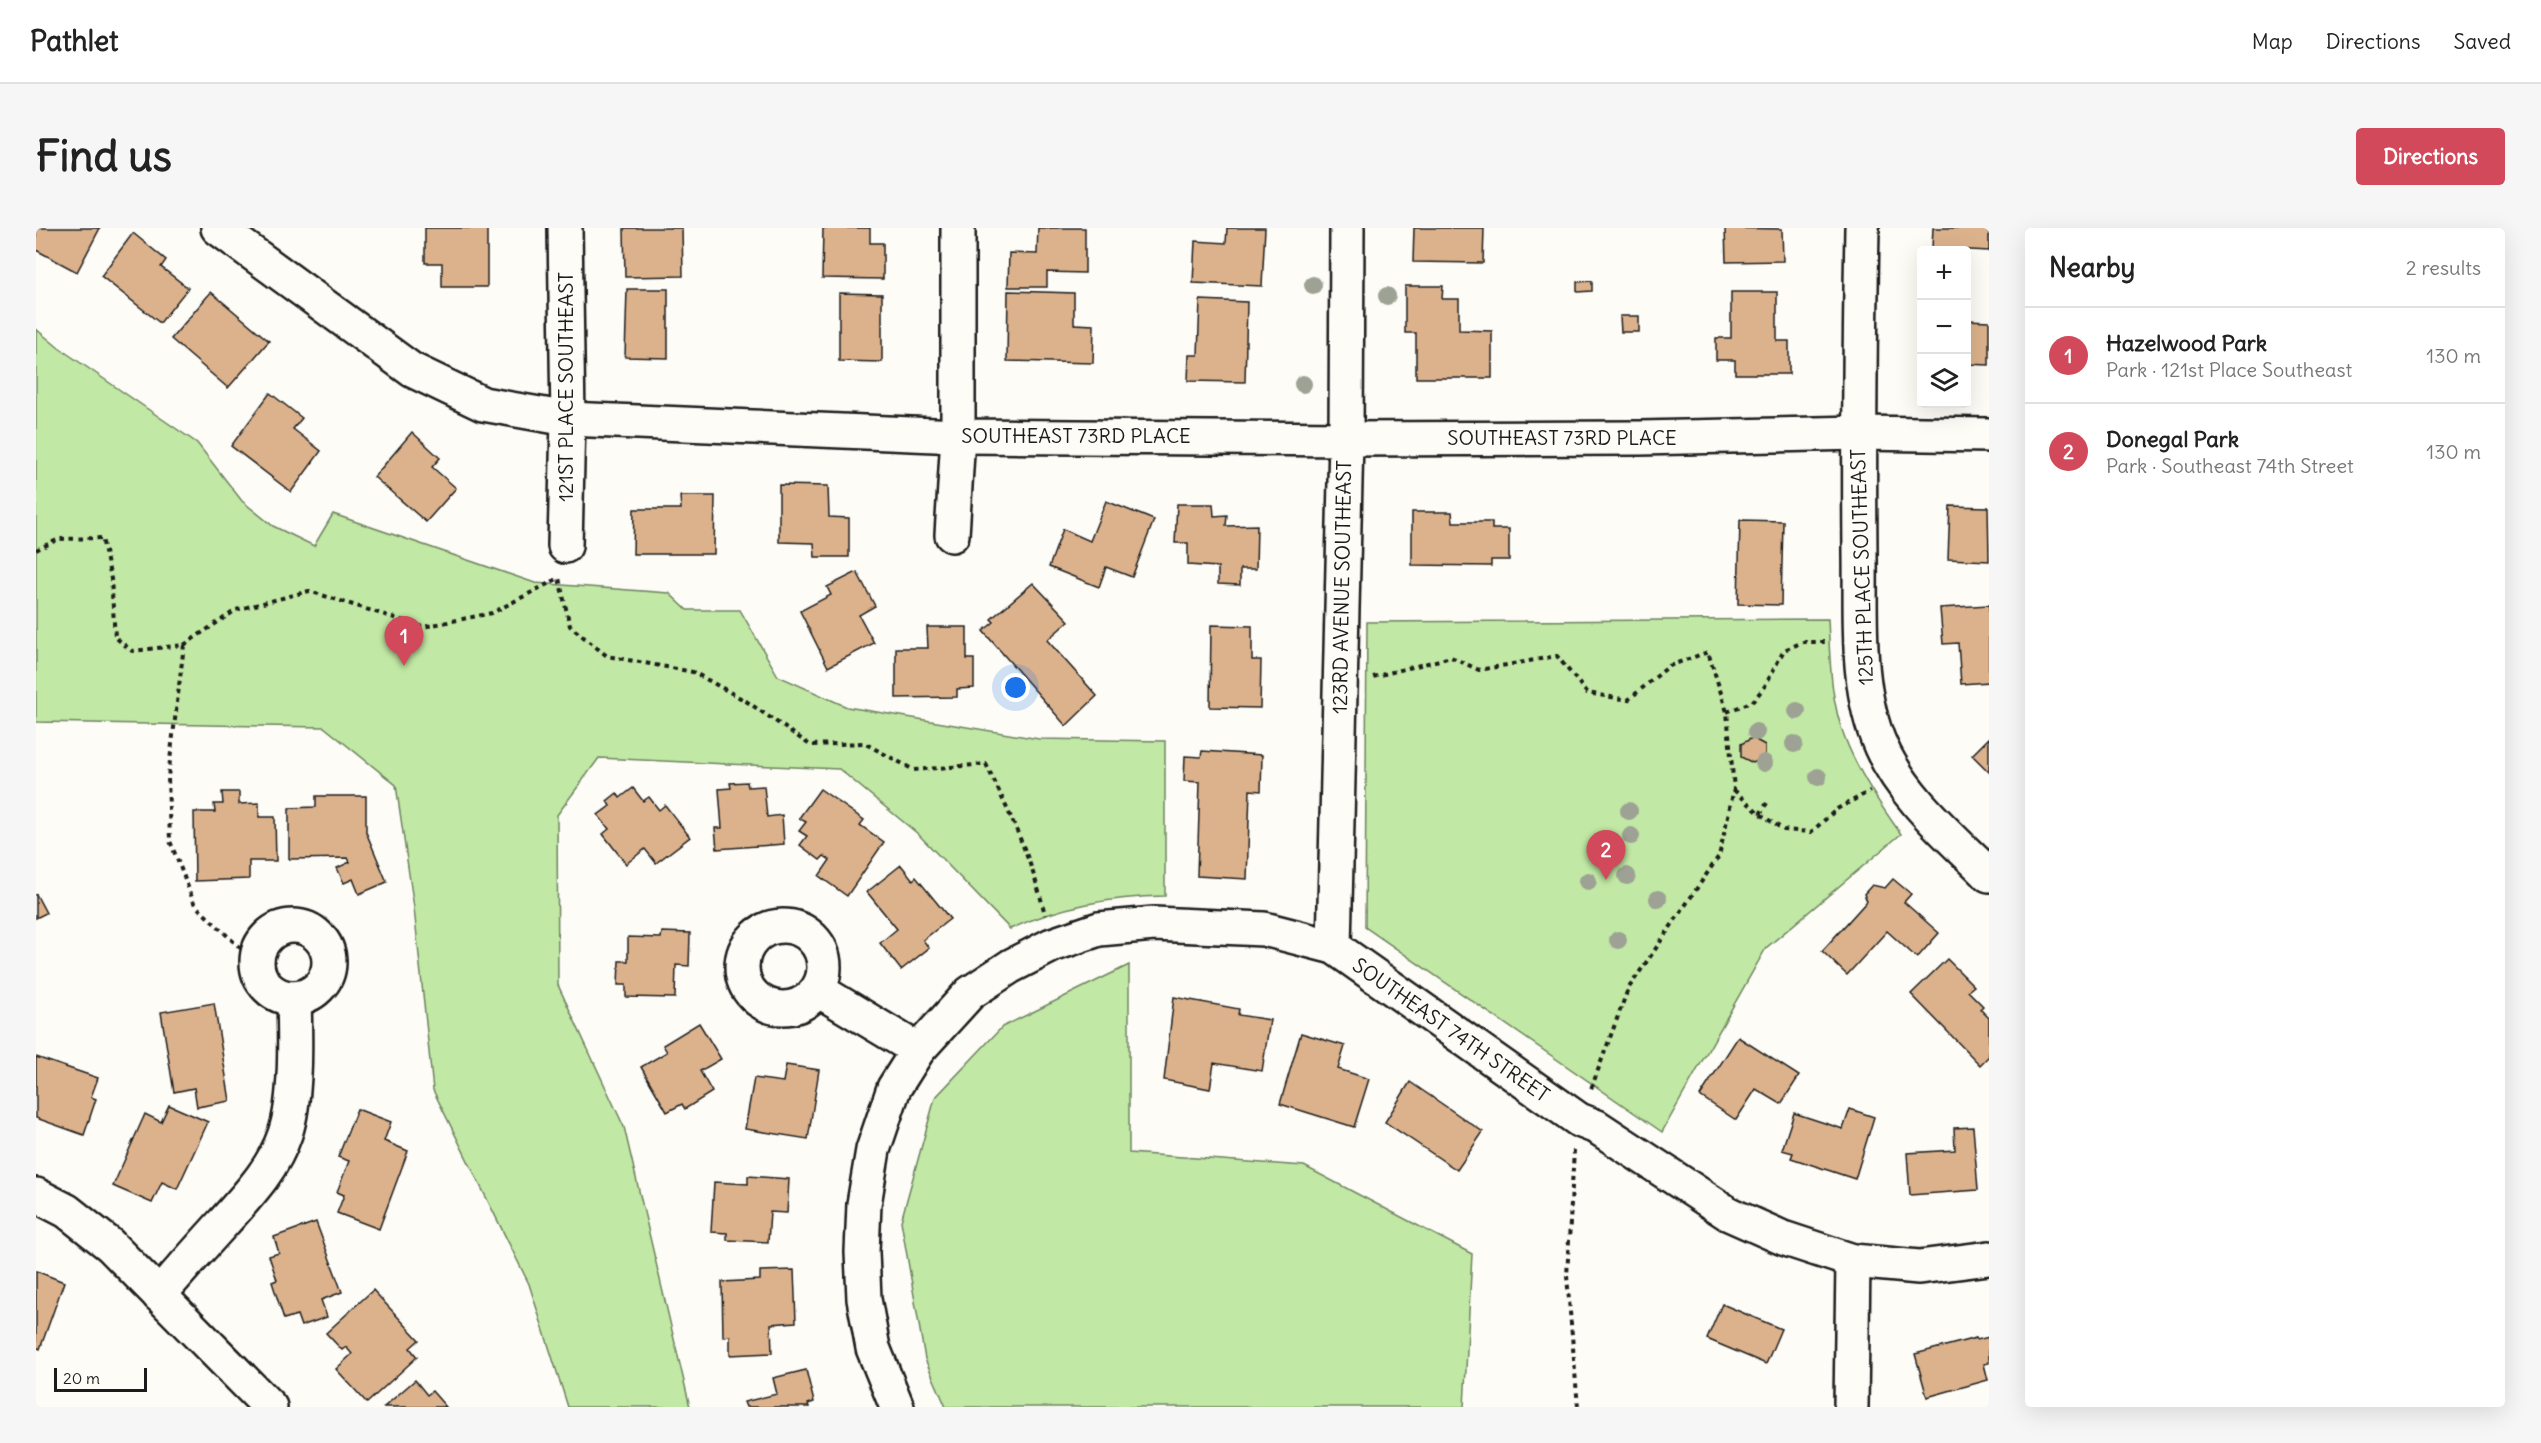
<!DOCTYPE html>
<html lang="en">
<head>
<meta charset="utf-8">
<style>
  body { margin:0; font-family:Delius,sans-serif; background:#f6f6f6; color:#222 }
  .controls { position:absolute; right:18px; top:18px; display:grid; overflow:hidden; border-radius:6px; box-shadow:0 6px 24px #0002 }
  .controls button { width:54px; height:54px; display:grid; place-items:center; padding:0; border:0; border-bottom:2px solid #e0e0e0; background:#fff; color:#222; font:30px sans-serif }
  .scale { position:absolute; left:18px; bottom:15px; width:93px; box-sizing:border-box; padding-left:6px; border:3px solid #1c1c1c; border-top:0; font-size:16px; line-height:21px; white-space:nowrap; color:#1c1c1c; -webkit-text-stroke:4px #fdfcf7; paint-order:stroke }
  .you { position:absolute; left:980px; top:460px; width:21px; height:21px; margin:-15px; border:4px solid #fff; border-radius:50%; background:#1a73e8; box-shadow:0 0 0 9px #1a73e833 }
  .badge { display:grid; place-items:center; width:39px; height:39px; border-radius:50%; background:#d1495b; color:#fff; font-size:20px; font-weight:700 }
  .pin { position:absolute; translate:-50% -50px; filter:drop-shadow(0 2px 3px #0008) }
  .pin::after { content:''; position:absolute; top:32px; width:21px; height:18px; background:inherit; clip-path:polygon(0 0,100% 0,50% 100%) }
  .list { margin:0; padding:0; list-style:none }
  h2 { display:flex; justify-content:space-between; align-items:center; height:78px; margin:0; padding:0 24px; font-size:26px }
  h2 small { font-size:20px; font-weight:400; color:#767676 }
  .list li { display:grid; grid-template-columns:39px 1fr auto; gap:18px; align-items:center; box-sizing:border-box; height:96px; padding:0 24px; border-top:2px solid #e0e0e0 }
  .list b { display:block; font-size:22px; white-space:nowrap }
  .list p { margin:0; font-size:20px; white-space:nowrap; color:#767676 }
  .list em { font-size:20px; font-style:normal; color:#767676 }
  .icon { flex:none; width:33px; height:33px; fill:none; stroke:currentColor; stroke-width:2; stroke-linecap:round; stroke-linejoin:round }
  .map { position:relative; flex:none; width:1953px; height:1179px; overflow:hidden; border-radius:6px }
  header { display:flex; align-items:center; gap:36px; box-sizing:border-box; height:84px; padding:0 30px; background:#fff; border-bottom:2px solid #e0e0e0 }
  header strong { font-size:28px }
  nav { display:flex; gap:33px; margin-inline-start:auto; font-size:21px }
  .intro { display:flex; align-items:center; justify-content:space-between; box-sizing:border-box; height:144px; padding:0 36px }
  h1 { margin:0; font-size:42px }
  .button { padding:15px 27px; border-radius:6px; background:#d1495b; color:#fff; font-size:21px; font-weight:700 }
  main { display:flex; gap:36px; padding:0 36px }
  aside { flex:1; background:#fff; border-radius:6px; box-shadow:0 6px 24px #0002 }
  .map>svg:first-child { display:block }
  .green { fill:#c1e8a4; stroke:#6e8260; stroke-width:1.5 }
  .building { fill:#dcb28c; stroke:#1c1c1c; stroke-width:1.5 }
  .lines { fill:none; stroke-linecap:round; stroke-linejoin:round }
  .minor-casing { stroke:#1c1c1c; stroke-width:38 }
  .path { stroke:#1c1c1c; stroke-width:4; stroke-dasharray:4.5 4.5; stroke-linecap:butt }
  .minor { stroke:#fdfcf7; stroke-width:33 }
  .tree { fill:#9da295 }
  .labels { text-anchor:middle; stroke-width:4.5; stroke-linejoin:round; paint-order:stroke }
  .street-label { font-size:20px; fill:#1c1c1c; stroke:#fdfcf7 }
</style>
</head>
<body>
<header>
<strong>Pathlet</strong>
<nav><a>Map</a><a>Directions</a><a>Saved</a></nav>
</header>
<div class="intro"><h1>Find us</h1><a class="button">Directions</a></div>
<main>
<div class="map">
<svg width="1953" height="1179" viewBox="0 0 1953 1179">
  <rect width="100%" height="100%" fill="#fdfcf7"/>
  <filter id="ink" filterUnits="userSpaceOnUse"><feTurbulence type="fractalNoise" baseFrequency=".0167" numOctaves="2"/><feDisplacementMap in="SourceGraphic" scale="12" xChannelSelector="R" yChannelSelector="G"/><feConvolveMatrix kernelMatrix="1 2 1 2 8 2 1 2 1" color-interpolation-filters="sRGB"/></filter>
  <g filter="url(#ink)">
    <g class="green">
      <path d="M0 101 23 120 161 215 206 273 237 298 278 318 297 286 499 355 633 365 651 382H704L742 448 811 479 1003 511 1129 513V668C1074 669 1025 678 974 701L882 606 803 541 563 530 521 587 522 757 588 899 654 1179H532L493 1056 397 862 378 680 360 557 288 499 0 494Z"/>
      <path d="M1792 391C1794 430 1794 473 1809 510 1822 544 1844 577 1865 606L1730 720 1626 904 1329 699 1331 394Z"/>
      <polygon points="1093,737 1093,925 1268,938 1436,1026 1428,1179 910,1179 889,1131 865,993 899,870 966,799"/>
    </g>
    <g class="building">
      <polygon points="0,0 64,0 41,44 0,22"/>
      <polygon points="389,0 451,0 451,59 406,59 406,35 389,35"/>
      <polygon points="588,0 646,0 647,48 589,49"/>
      <polygon points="787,0 834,0 834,15 847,15 847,51 786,50"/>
      <polygon points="1002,0 1049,0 1049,45 1011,44 1011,59 972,59 973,25 1001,26"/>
      <polygon points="1191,0 1229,0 1226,58 1157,55 1159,13 1190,15"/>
      <polygon points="1378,0 1448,0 1447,35 1377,34"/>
      <polygon points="1689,0 1746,1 1747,33 1690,34"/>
      <polygon points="1897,0 1953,0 1953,23 1896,20"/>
      <polygon points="97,5 130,32 125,39 152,60 124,95 65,48"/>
      <polygon points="1556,53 1556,63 1541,64 1541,54"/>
      <polygon points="1369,58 1407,58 1406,71 1423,71 1423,102 1456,103 1456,150 1380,150 1380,105 1369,105"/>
      <polygon points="591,61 632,61 632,130 589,129"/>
      <polygon points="972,63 1038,65 1038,96 1058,97 1057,135 971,133"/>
      <polygon points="175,64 233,113 192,160 135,111"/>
      <polygon points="1695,64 1741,64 1741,113 1753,113 1753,146 1699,146 1699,132 1680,132 1680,110 1695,110"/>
      <polygon points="803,65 846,66 846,134 803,133"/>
      <polygon points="1164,72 1211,74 1209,154 1152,153 1153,127 1162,127"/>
      <polygon points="1584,88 1603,88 1603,104 1585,104"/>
      <polygon points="1930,92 1953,93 1953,137 1930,136"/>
      <polygon points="234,165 266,190 257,201 285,223 255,264 195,218"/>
      <polygon points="376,204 404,230 396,239 420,260 390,294 338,249"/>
      <polygon points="743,257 792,258 793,289 813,290 813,329 779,329 778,315 743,314"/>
      <polygon points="644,268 679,268 678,326 597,326 598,281 645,281"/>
      <polygon points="1070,273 1118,292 1096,349 1070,339 1063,359 1013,339 1027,301 1054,313"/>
      <polygon points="1141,276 1177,276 1178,288 1191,287 1190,298 1221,297 1220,341 1204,341 1204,357 1182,356 1182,339 1152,337 1152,315 1139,315"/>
      <polygon points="1914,278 1952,279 1953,333 1912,331"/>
      <polygon points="1376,284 1416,284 1417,294 1456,294 1456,301 1473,301 1473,332 1455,332 1455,338 1376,337"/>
      <polygon points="1704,292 1747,293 1745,377 1702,376"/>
      <polygon points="821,344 839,378 823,387 838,415 792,439 764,383 795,367 791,359"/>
      <polygon points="997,355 1033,393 1011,412 1061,468 1030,498 947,403 958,394 955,391"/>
      <polygon points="1953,377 1953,454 1925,456 1922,415 1907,416 1904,380"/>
      <polygon points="1175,397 1216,398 1216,432 1225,432 1224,480 1174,479"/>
      <polygon points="891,399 931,399 931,431 938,431 938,460 921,461 921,469 860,470 860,420 892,420"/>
      <polygon points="1716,510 1729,517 1729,529 1717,535 1705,529 1705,516"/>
      <polygon points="1953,510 1953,544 1936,527"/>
      <polygon points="1166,523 1226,527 1225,563 1214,562 1211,651 1161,648 1164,554 1148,553 1149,528 1165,529"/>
      <polygon points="711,554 712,559 728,558 731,589 746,587 748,616 681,621 679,600 686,600 683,561 695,560 694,555"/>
      <polygon points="597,560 607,573 613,569 623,582 629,577 654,609 620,635 609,621 590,636 567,606 573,601 562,587 574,578 571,573 581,565 584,570"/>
      <polygon points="784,561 828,592 824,597 848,614 811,668 783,648 794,632 788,628 784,632 764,617 771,608 763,603 770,594 763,590"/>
      <polygon points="186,564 203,564 203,576 223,575 223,589 239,589 240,633 213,633 213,651 159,653 158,584 179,584 178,576 187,576"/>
      <polygon points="280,568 330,568 330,604 351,654 323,666 317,651 308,655 301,640 314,634 312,630 253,631 253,580 280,579"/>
      <polygon points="865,637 877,652 880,649 914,691 887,712 893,720 865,742 844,715 861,701 831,664"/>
      <polygon points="1857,651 1875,666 1868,674 1903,705 1881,730 1851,703 1811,747 1786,723 1831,673 1828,666 1836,657 1849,660"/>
      <polygon points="0,666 10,685 0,690"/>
      <polygon points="626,704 654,705 653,738 640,737 639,770 590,769 590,757 582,757 583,733 592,733 592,709 625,710"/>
      <polygon points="1911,731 1938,758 1932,763 1947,778 1944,781 1953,790 1953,828 1944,837 1875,766"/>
      <polygon points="1138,769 1203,781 1202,787 1234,792 1226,843 1178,835 1174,861 1128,852"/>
      <polygon points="178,775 194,873 161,879 158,860 138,864 125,784"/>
      <polygon points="663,795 685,831 664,843 676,864 649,881 646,876 631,884 605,839 631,824 627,817"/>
      <polygon points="1265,805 1309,818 1302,841 1333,851 1318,899 1244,876"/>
      <polygon points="1702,809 1763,848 1745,876 1720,861 1700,892 1664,868"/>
      <polygon points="0,829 62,850 55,869 60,871 48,907 0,890"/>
      <polygon points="750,837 783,842 772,911 709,901 718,850 747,854"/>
      <polygon points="1374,854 1447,904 1421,942 1349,894"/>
      <polygon points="133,877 172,894 141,961 126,954 116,975 77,958 109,886 125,894"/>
      <polygon points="321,881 355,894 348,913 372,923 343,1001 301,985 308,967 301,964 313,933 302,929"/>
      <polygon points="1814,881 1838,889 1819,951 1755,930 1757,925 1746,922 1758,885 1807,901"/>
      <polygon points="1937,899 1942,962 1874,967 1871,925 1919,922 1918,900"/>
      <polygon points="712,948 753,951 751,985 734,984 732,1014 691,1012 691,1005 675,1004 678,954 712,956"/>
      <polygon points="280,994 306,1064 285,1072 291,1089 265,1098 261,1087 248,1091 236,1054 241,1052 233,1028 243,1025 238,1009"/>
      <polygon points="758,1042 760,1094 735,1096 736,1125 694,1127 694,1108 687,1109 686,1054 724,1052 724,1043"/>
      <polygon points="0,1043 28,1054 4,1121 0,1119"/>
      <polygon points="337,1062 383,1112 374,1120 381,1129 331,1175 300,1141 316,1126 310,1119 306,1122 290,1105"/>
      <polygon points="1686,1076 1745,1101 1730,1136 1671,1111"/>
      <polygon points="1953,1109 1953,1135 1948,1136 1952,1152 1891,1169 1879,1126 1940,1110 1941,1112"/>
      <polygon points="770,1142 778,1174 772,1176 773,1179 710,1179 708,1174 741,1166 737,1150"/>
      <polygon points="379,1152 391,1167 396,1163 410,1179 348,1179"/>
    </g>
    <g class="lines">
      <defs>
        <g id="minor">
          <polyline points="182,0 376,142 447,176 532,191 922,208 1310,211 1604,210 1823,205 1953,207"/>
          <path d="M1826 0C1824 109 1823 218 1824 327 1825 390 1819 460 1845 519 1868 570 1914 608 1953 647"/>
          <polyline points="916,307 922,208 922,0"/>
          <polyline points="529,318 532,191 529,0"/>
          <circle cx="747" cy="739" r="41"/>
          <circle cx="257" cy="734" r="36"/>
          <polyline points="1298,719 1310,211 1311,0"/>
          <polyline points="782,762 882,822"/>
          <polyline points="0,967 31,983 74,1017 234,1179"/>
          <path d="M123 1067C144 1043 165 1019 187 995 211 968 237 942 249 906 261 872 259 807 258 770"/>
          <polyline points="861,1179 837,1120 828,1071 826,1024 828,976 837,922 858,860 882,822 934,765 975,738 1016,717 1063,701 1118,696 1228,701 1298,719 1543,892 1561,899 1693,986 1747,1010 1817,1033 1883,1039 1953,1030"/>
          <polyline points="1815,1179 1817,1033"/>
        </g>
      </defs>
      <use href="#minor" class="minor-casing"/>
      <g class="path">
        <path d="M0 322 23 311 66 310 75 351 79 409 96 423 148 417 200 382 273 363 387 399 456 385 523 350 534 398 571 428 657 444 710 473 774 517 828 515 878 542 950 536C974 586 997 634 1009 687"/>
        <polyline points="148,417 132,549 134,613 159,677 220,735"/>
        <polyline points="1337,449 1415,429 1443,442 1521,428 1551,465 1592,472 1633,438 1672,424 1691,484 1698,561 1683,628 1592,761 1555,861"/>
        <polyline points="1691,484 1717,473 1729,458 1748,422 1767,414 1792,414"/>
        <polyline points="1698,562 1724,586 1748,602 1775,604 1801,581 1834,563"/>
        <polyline points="1724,586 1731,575"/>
        <polyline points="1538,922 1531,1048 1542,1179"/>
      </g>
      <use href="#minor" class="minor"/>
    </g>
    <g class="tree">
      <circle cx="1277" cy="57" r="9"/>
      <circle cx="1351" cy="68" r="9"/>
      <circle cx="1267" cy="156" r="9"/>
      <circle cx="1761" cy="483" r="9"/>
      <circle cx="1720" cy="504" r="9"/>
      <circle cx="1758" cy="516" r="9"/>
      <circle cx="1728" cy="535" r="9"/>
      <circle cx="1782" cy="549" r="9"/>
      <circle cx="1593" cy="583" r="9"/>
      <circle cx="1595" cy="608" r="9"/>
      <circle cx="1591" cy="648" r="9"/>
      <circle cx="1552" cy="653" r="9"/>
      <circle cx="1622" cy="671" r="9"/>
      <circle cx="1582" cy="712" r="9"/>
    </g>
  </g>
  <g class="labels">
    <g class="street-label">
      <text transform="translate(530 159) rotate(-90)" y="7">121ST PLACE SOUTHEAST</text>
      <text x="1040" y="215">SOUTHEAST 73RD PLACE</text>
      <text x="1526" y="217">SOUTHEAST 73RD PLACE</text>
      <text transform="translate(1826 339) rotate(-92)" y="7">125TH PLACE SOUTHEAST</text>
      <text transform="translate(1306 359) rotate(-89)" y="7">123RD AVENUE SOUTHEAST</text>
      <text transform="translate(1415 802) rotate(35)" y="7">SOUTHEAST 74TH STREET</text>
    </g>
  </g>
</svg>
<div class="controls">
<button>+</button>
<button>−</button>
<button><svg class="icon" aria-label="layers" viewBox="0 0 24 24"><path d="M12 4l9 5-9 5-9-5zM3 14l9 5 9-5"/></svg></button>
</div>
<div class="scale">20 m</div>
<div class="you"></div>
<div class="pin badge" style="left:368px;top:438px">1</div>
<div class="pin badge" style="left:1570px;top:652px">2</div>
</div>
<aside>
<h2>Nearby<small>2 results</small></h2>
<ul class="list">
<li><span class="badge">1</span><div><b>Hazelwood Park</b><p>Park · 121st Place Southeast</p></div><em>130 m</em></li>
<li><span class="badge">2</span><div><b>Donegal Park</b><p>Park · Southeast 74th Street</p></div><em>130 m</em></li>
</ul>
</aside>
</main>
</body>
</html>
